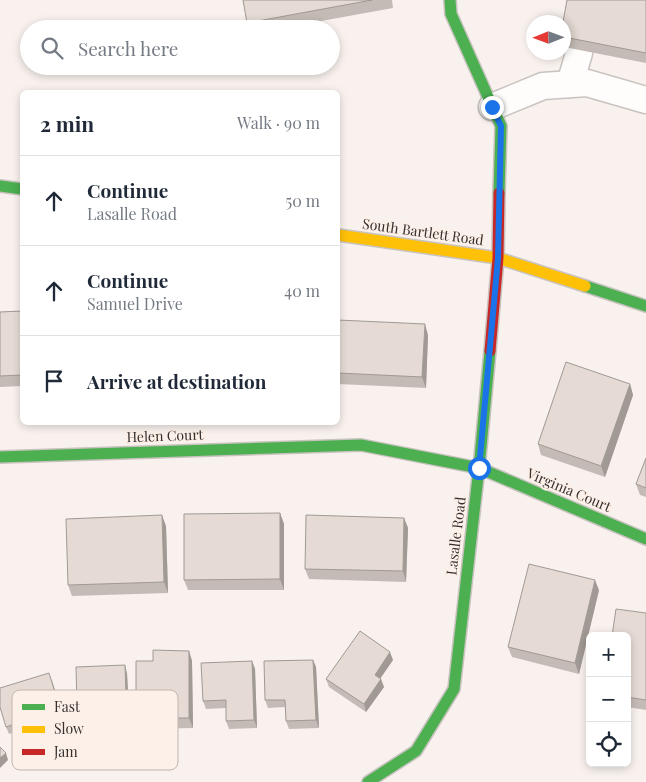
<!DOCTYPE html>
<html lang="en">
<head>
<meta charset="utf-8">
<style>
  body { margin:0; font-family:"Playfair Display",serif; background:#f6f6f7; color:#1f2937 }
  .controls { position:absolute; right:15px; bottom:15px; display:grid; overflow:hidden; border-radius:8px; box-shadow:0 2px 8px #0003 }
  .controls button { width:45px; height:45px; display:grid; place-items:center; padding:0; border:0; border-bottom:1px solid #e0e1e3; background:#fff; color:#1f2937; font:25px sans-serif }
  .compass { position:absolute; left:526px; top:15px; width:45px; height:45px; border-radius:50%; background:#fff; box-shadow:0 2px 8px #0003; rotate:269deg }
  .stop { position:absolute; width:15px; height:15px; margin:-11px; border:4px solid #1a73e8; border-radius:50%; background:#fff }
  .stop.end { background:#1a73e8; border-color:#fff; box-shadow:0 1px 5px #0008 }
  .list { margin:0; padding:0; list-style:none }
  h2 { display:flex; justify-content:space-between; align-items:center; height:65px; margin:0; padding:0 20px; font-size:21px }
  h2 small { font-size:16px; font-weight:400; color:#747a83 }
  .list li { display:grid; grid-template-columns:32px 1fr auto; gap:15px; align-items:center; box-sizing:border-box; height:90px; padding:0 20px; border-top:1px solid #e0e1e3 }
  .list b { display:block; font-size:19px; white-space:nowrap }
  .list p { margin:0; font-size:16px; white-space:nowrap; color:#747a83 }
  .list em { font-size:16px; font-style:normal; color:#747a83 }
  .icon { flex:none; width:28px; height:28px; fill:none; stroke:currentColor; stroke-width:2; stroke-linecap:round; stroke-linejoin:round }
  .map { position:relative; flex:none; width:646px; height:782px; overflow:hidden }
  .search { position:absolute; background:#fff; box-shadow:0 2px 8px #0003; left:20px; top:20px; width:320px; height:55px; display:flex; align-items:center; gap:12px; box-sizing:border-box; padding:0 18px; border-radius:28px; color:#747a83; font-size:19px }
  .panel { position:absolute; background:#fff; box-shadow:0 2px 8px #0003; left:20px; top:90px; width:320px; height:335px; border-radius:8px }
  .map>svg:first-child { display:block }
  .lines { fill:none; stroke-linecap:round; stroke-linejoin:round }
  .street-casing { stroke:#c9c3c0; stroke-width:29 }
  .fast-casing { stroke:#c9c3c0; stroke-width:14 }
  .slow-casing { stroke:#c9c3c0; stroke-width:14 }
  .jam-casing { stroke:#c9c3c0; stroke-width:14 }
  .street { stroke:#fefdfc; stroke-width:26 }
  .fast { stroke:#4caf50; stroke-width:11 }
  .slow { stroke:#ffc107; stroke-width:11 }
  .jam { stroke:#c62828; stroke-width:11 }
  .wall { fill:#c5bbb6 }
  .shaded-wall { fill:#a09994 }
  .building { fill:#e5dad4; stroke:#a09994 }
  .route { stroke:#1a73e8; stroke-width:6 }
  .labels { text-anchor:middle; stroke-width:4; stroke-linejoin:round; paint-order:stroke }
  .street-label { font-size:14px; fill:#35302e; stroke:#fdf0e8 }
  .key { fill:#fdf0e8; stroke:#c1b6b0; stroke-width:1 }
  .key-label { font-size:14px; fill:#35302e }
</style>
</head>
<body>
<div class="map">
<svg width="646" height="782" viewBox="0 0 646 782">
  <rect width="100%" height="100%" fill="#f8f1ed"/>
  <g class="lines">
    <defs>
      <g id="street">
        <polyline points="570,84 579,53"/>
        <polyline points="492,107 543,86 587,83 646,100"/>
      </g>
      <g id="fast">
        <polyline points="450,0 451,14 501,126 499,193"/>
        <polyline points="0,186 22,189"/>
        <polyline points="585,286 646,306"/>
        <polyline points="0,457 361,445 479,468 646,539"/>
        <polyline points="368,782 416,751 454,689 479,468 490,351"/>
      </g>
      <polyline id="slow" points="338,235 498,258 585,286"/>
      <polyline id="jam" points="490,351 498,258 499,193"/>
    </defs>
    <use href="#street" class="street-casing"/>
    <use href="#fast" class="fast-casing"/>
    <use href="#slow" class="slow-casing"/>
    <use href="#jam" class="jam-casing"/>
    <use href="#street" class="street"/>
    <use href="#fast" class="fast"/>
    <use href="#slow" class="slow"/>
    <use href="#jam" class="jam"/>
  </g>
  <g class="wall">
    <polygon points="243,0 392,0 393,8 277,29 249,29 247,23"/>
    <polygon points="646,0 646,63 564,47 564,22"/>
    <polygon points="22,311 22,386 0,387 0,312"/>
    <polygon points="338,320 428,335 426,388 338,384"/>
    <polygon points="630,384 633,395 605,477 541,455 538,444"/>
    <polygon points="646,458 646,497 640,495 636,484"/>
    <polygon points="280,513 284,524 284,590 188,590 184,580"/>
    <polygon points="404,518 408,528 406,582 309,579 305,569"/>
    <polygon points="166,526 168,593 72,596 68,585"/>
    <polygon points="599,590 579,674 512,657 508,647"/>
    <polygon points="646,613 646,710 627,707 627,636"/>
    <polygon points="189,651 192,661 193,728 140,729 136,718 153,661"/>
    <polygon points="313,660 316,667 319,728 289,729 286,721 285,707 268,708 265,700"/>
    <polygon points="393,660 380,678 384,687 366,712 329,687 326,679"/>
    <polygon points="252,661 255,669 257,728 229,729 226,721 226,708 206,709 203,701"/>
    <polygon points="127,673 130,733 99,735 97,727 96,713 80,714 77,706"/>
    <polygon points="52,680 66,725 41,733 38,725 9,734 6,727"/>
  </g>
  <g class="shaded-wall">
    <polygon points="425,324 428,335 426,388 422,377"/>
    <polygon points="630,384 633,395 605,477 601,466"/>
    <polygon points="280,513 284,524 284,590 280,579"/>
    <polygon points="162,515 166,526 168,593 164,582"/>
    <polygon points="404,518 408,528 406,582 403,571"/>
    <polygon points="595,580 599,590 579,674 575,663"/>
    <polygon points="189,651 192,661 193,728 189,718"/>
    <polygon points="390,652 393,660 378,682 375,675"/>
    <polygon points="313,660 316,667 319,728 316,720"/>
    <polygon points="252,661 255,669 257,728 254,720"/>
    <polygon points="125,665 127,673 130,733 127,726"/>
    <polygon points="381,679 384,687 366,712 364,704"/>
    <polygon points="6,753 8,760 0,768 0,758"/>
  </g>
  <g class="building">
    <polygon points="243,0 372,0 247,23"/>
    <polygon points="567,0 646,0 646,53 564,37 564,22 563,22"/>
    <polygon points="22,311 22,375 0,376 0,312"/>
    <polygon points="338,320 425,324 422,377 338,373"/>
    <polygon points="566,362 630,384 601,466 538,444"/>
    <polygon points="646,458 646,488 636,484"/>
    <polygon points="280,513 280,579 184,580 184,514"/>
    <polygon points="162,515 164,582 68,585 66,519"/>
    <polygon points="306,515 404,518 403,571 305,569"/>
    <polygon points="529,564 595,580 575,663 508,647"/>
    <polygon points="616,609 646,613 646,700 627,697 627,636 612,636"/>
    <polygon points="360,631 390,652 375,675 381,679 364,704 326,679"/>
    <polygon points="153,650 189,651 189,718 136,718 136,661 153,661"/>
    <polygon points="313,660 316,720 286,721 285,700 265,700 264,661"/>
    <polygon points="252,661 254,720 226,721 226,700 203,701 201,663"/>
    <polygon points="125,665 127,726 97,727 96,705 77,706 76,667"/>
    <polygon points="49,673 63,718 38,726 35,717 6,727 0,707 0,688"/>
    <polygon points="0,747 6,753 0,758"/>
  </g>
  <g class="lines">
    <polyline class="route" points="479,468 498,258 501,126 492,107"/>
  </g>
  <g class="labels">
    <g class="street-label">
      <text transform="translate(423 232) rotate(8)" y="5">South Bartlett Road</text>
      <text transform="translate(165 436) rotate(-2)" y="5">Helen Court</text>
      <text transform="translate(569 490) rotate(23)" y="5">Virginia Court</text>
      <text transform="translate(456 536) rotate(-83)" y="5">Lasalle Road</text>
    </g>
  </g>
  <rect x="12" y="690" width="166" height="80" rx="8" class="key"/>
  <rect x="22" y="704" width="23" height="6" fill="#4caf50"/>
  <rect x="22" y="726" width="23" height="7" fill="#ffc107"/>
  <rect x="22" y="749" width="23" height="6" fill="#c62828"/>
  <g class="key-label">
    <text x="54" y="712">Fast</text>
    <text x="54" y="734">Slow</text>
    <text x="54" y="757">Jam</text>
  </g>
</svg>
<div class="controls">
<button>+</button>
<button>−</button>
<button><svg class="icon" aria-label="locate" viewBox="0 0 24 24"><circle cx="12" cy="12" r="6"/><path d="M12 2v4M12 18v4M2 12h4M18 12h4"/></svg></button>
</div>
<svg class="compass" viewBox="-18 -18 36 36"><path d="M0-13l5 13h-10z" fill="#e53935"/><path d="M0 13l5-13h-10z" fill="#747a83"/></svg>
<div class="stop" style="left:479px;top:468px"></div>
<div class="stop end" style="left:492px;top:107px"></div>
<div class="search"><svg class="icon" aria-label="search" viewBox="0 0 24 24"><circle cx="10" cy="10" r="6"/><path d="M15 15l6 6"/></svg>Search here</div>
<section class="panel">
<h2>2 min<small>Walk · 90 m</small></h2>
<ul class="list">
<li><svg class="icon" aria-label="ahead" viewBox="0 0 24 24"><path d="M12 20V5M6 11l6-6 6 6"/></svg><div><b>Continue</b><p>Lasalle Road</p></div><em>50 m</em></li>
<li><svg class="icon" aria-label="ahead" viewBox="0 0 24 24"><path d="M12 20V5M6 11l6-6 6 6"/></svg><div><b>Continue</b><p>Samuel Drive</p></div><em>40 m</em></li>
<li><svg class="icon" aria-label="arrive" viewBox="0 0 24 24"><path d="M6 21V4h12l-3 4 3 4H6"/></svg><div><b>Arrive at destination</b></div></li>
</ul>
</section>
</div>
</body>
</html>
